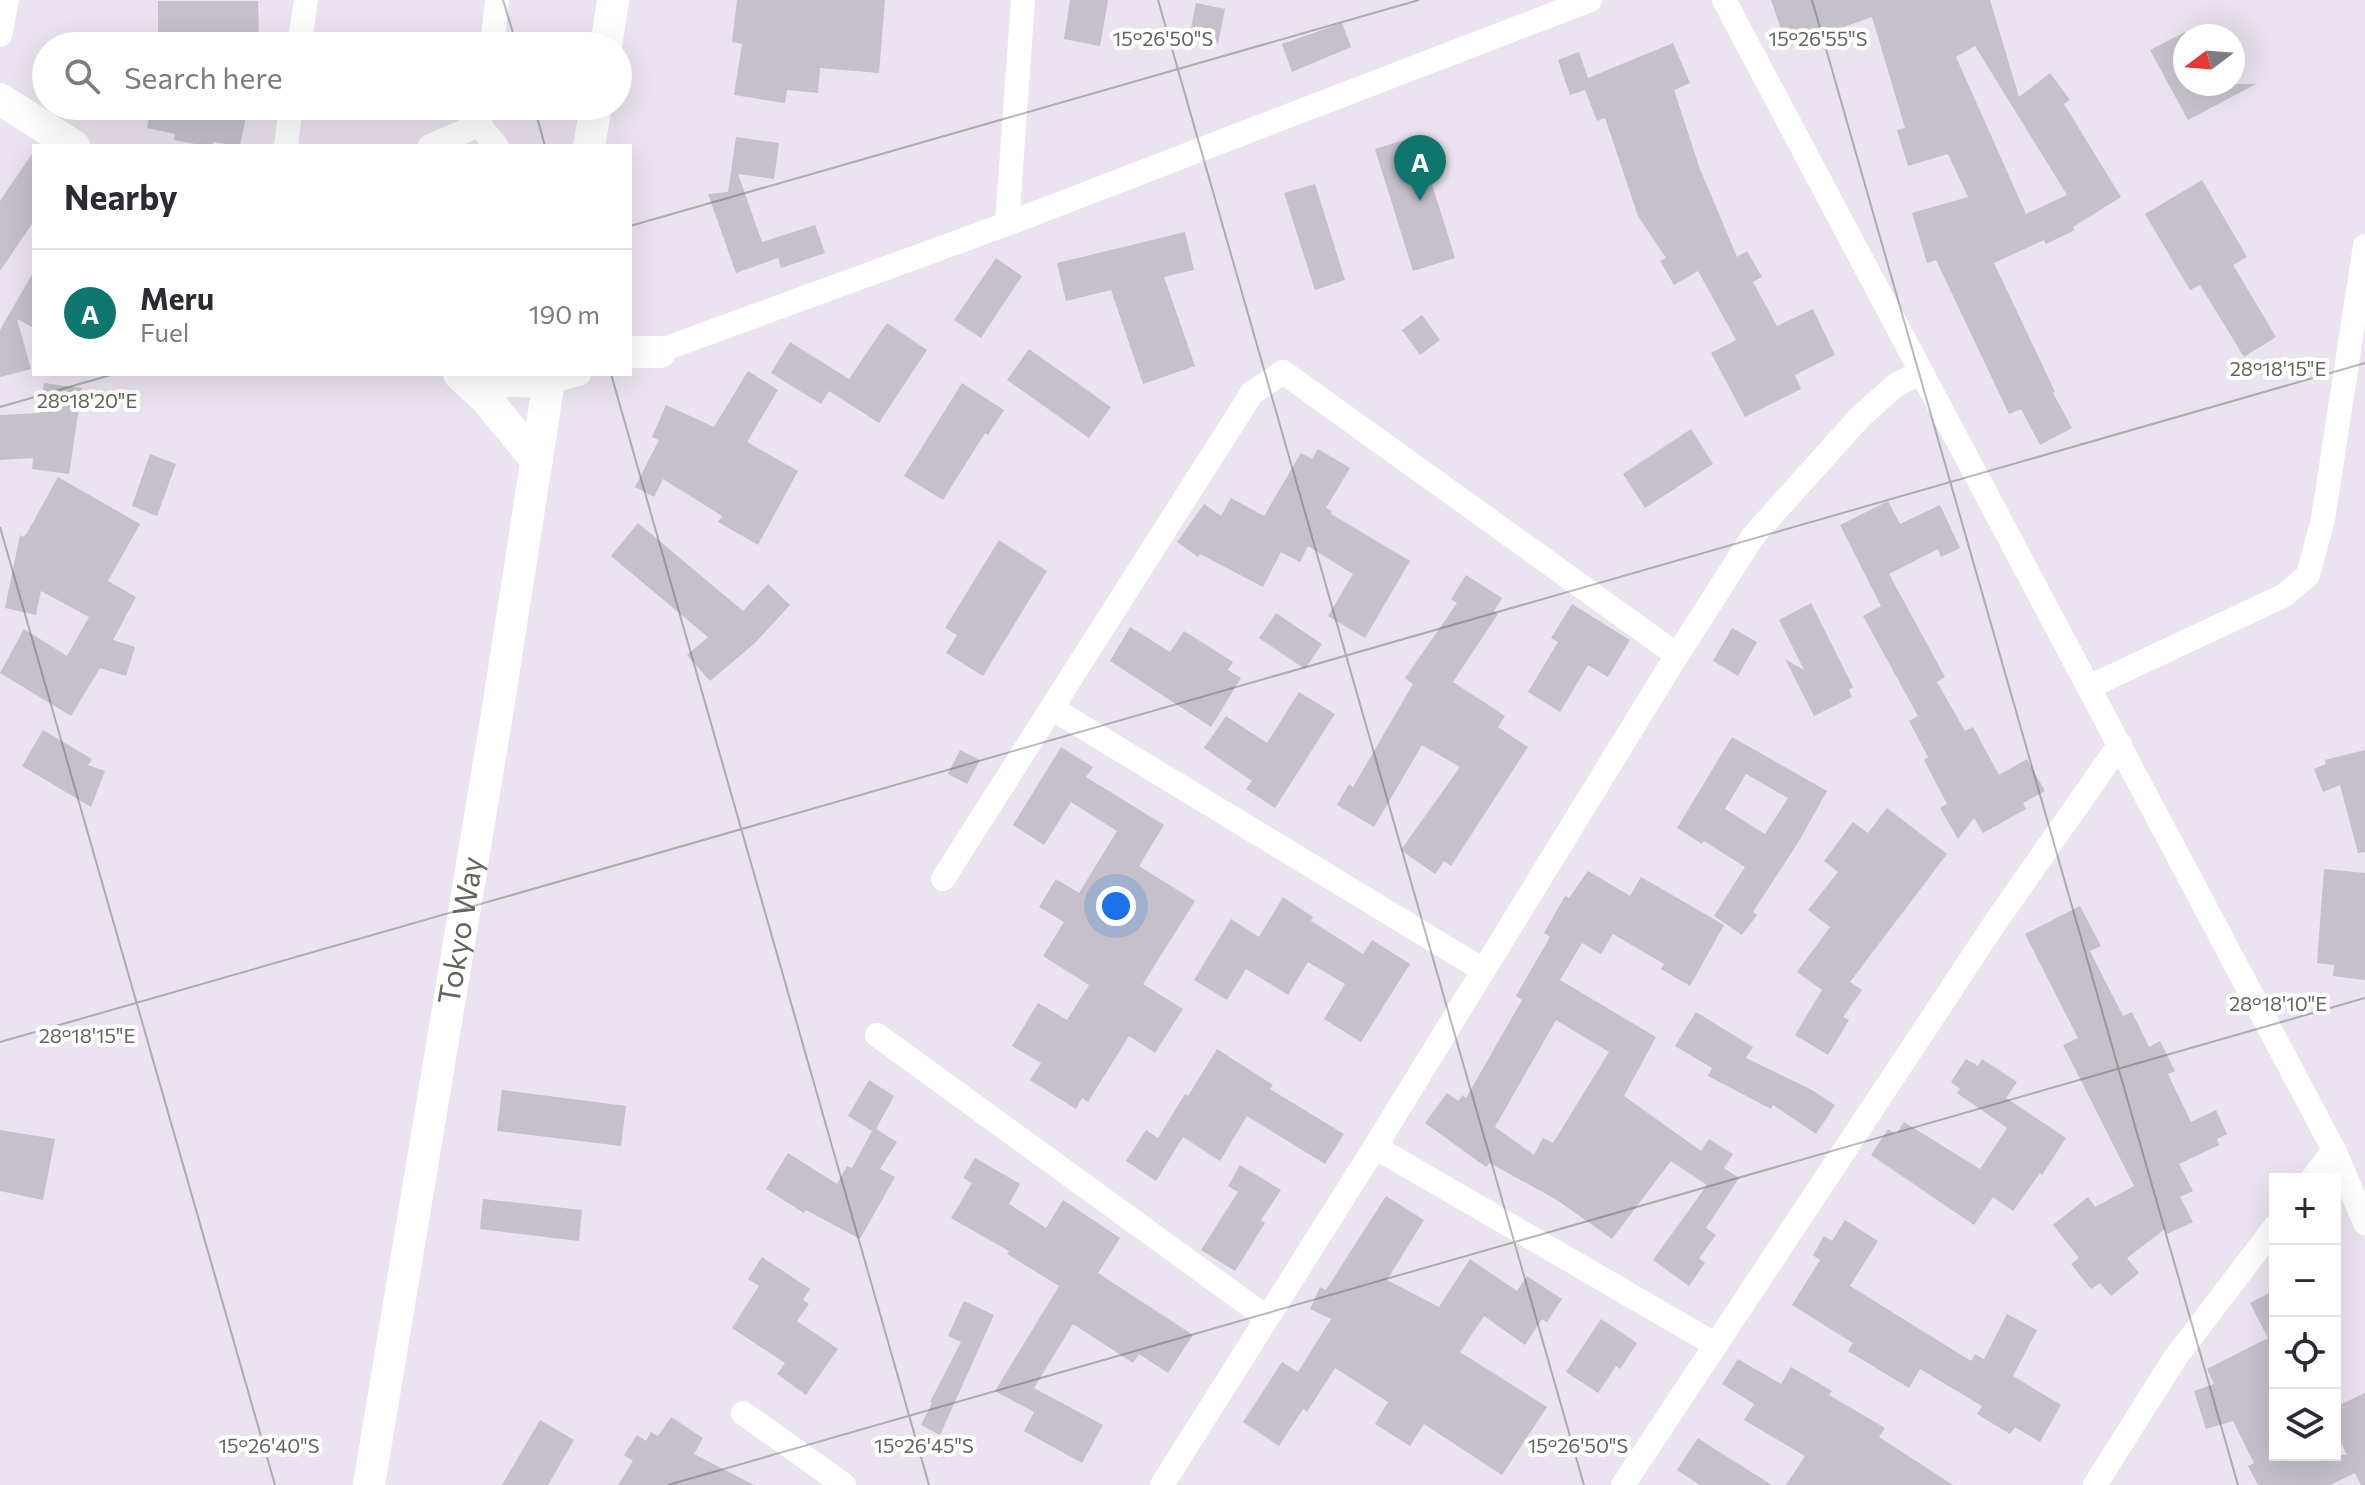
<!DOCTYPE html>
<html lang="en">
<head>
<meta charset="utf-8">
<style>
  body { margin:0; font-family:Commissioner,sans-serif; background:#f2f2f3; color:#2b2b33 }
  .controls { position:absolute; right:24px; bottom:24px; display:grid; overflow:hidden; border-radius:0px; box-shadow:0 8px 32px #0002 }
  .controls button { width:72px; height:72px; display:grid; place-items:center; padding:0; border:0; border-bottom:2px solid #e1e1e2; background:#fff; color:#2b2b33; font:40px sans-serif }
  .compass { position:absolute; left:2173px; top:24px; width:72px; height:72px; border-radius:50%; background:#fff; box-shadow:0 8px 32px #0002; rotate:254deg }
  .you { position:absolute; left:1116px; top:906px; width:28px; height:28px; margin:-20px; border:6px solid #fff; border-radius:50%; background:#1a73e8; box-shadow:0 0 0 12px #1a73e833 }
  .badge { display:grid; place-items:center; width:52px; height:52px; border-radius:50%; background:#0f766e; color:#fff; font-size:26px; font-weight:700 }
  .pin { position:absolute; translate:-50% -66px; filter:drop-shadow(0 2px 4px #0008) }
  .pin::after { content:''; position:absolute; top:42px; width:28px; height:24px; background:inherit; clip-path:polygon(0 0,100% 0,50% 100%) }
  .list { margin:0; padding:0; list-style:none }
  h2 { display:flex; justify-content:space-between; align-items:center; height:104px; margin:0; padding:0 32px; font-size:34px }
  h2 small { font-size:26px; font-weight:400; color:#7c7c81 }
  .list li { display:grid; grid-template-columns:52px 1fr auto; gap:24px; align-items:center; box-sizing:border-box; height:128px; padding:0 32px; border-top:2px solid #e1e1e2 }
  .list b { display:block; font-size:30px; white-space:nowrap }
  .list p { margin:0; font-size:26px; white-space:nowrap; color:#7c7c81 }
  .list em { font-size:26px; font-style:normal; color:#7c7c81 }
  .icon { flex:none; width:44px; height:44px; fill:none; stroke:currentColor; stroke-width:2; stroke-linecap:round; stroke-linejoin:round }
  .map { position:relative; flex:none; width:2365px; height:1485px; overflow:hidden }
  .search { position:absolute; background:#fff; box-shadow:0 8px 32px #0002; left:32px; top:32px; width:600px; height:88px; display:flex; align-items:center; gap:20px; box-sizing:border-box; padding:0 28px; border-radius:44px; color:#7c7c81; font-size:30px }
  .panel { position:absolute; background:#fff; box-shadow:0 8px 32px #0002; left:32px; top:144px; width:600px; height:232px; border-radius:0px }
  .map>svg:first-child { display:block }
  .building { fill:#c5c0ca; fill-rule:evenodd }
  .lines { fill:none; stroke-linecap:round; stroke-linejoin:round }
  .street { stroke:#fff; stroke-width:24 }
  .secondary { stroke:#fff; stroke-width:32 }
  .ticks { fill:none; stroke:#61655b; stroke-width:2; stroke-opacity:0.45 }
  .labels { text-anchor:middle; stroke-width:8; stroke-linejoin:round; paint-order:stroke }
  .street-label { font-size:30px; fill:#61655b; stroke:#fff }
  .ticks-label { font-size:20px; text-anchor:middle; fill:#61655b; stroke:#fff; stroke-width:8; stroke-linejoin:round; paint-order:stroke }
</style>
</head>
<body>
<div class="map">
<svg width="2365" height="1485" viewBox="0 0 2365 1485">
  <rect width="100%" height="100%" fill="#ebe3ef"/>
  <g class="building">
    <polygon points="737,0 885,0 879,73 820,68 818,93 787,90 785,103 734,95 742,44 732,42"/>
    <polygon points="1070,0 1108,0 1100,46 1064,39"/>
    <path d="M1771 0H1990L2019 97 2050 73 2070 100 2064 104 2121 197 2073 227 2075 230 2046 244 2044 240 1994 263 2055 392 2053 393 2072 428 2040 445 2021 409 2009 414 1936 260 1927 263 1912 213 1968 197 1948 154 1908 166 1897 130 1905 128 1872 17 1787 47ZM1975 46 2067 195 2026 214 1956 57Z"/>
    <polygon points="158,1 258,1 259,37 180,36 178,46 158,46"/>
    <polygon points="1196,3 1225,9 1218,44 1189,39"/>
    <polygon points="1342,23 1351,47 1292,72 1282,44"/>
    <polygon points="2185,32 2185,84 2256,84 2188,120 2150,50"/>
    <polygon points="1673,43 1690,83 1674,90 1700,169 1737,257 1747,251 1762,277 1753,282 1777,326 1813,309 1835,355 1795,375 1801,389 1745,417 1711,353 1736,340 1698,271 1674,285 1660,261 1666,258 1638,216 1605,118 1597,121 1585,90 1570,95 1558,60 1579,52 1588,78"/>
    <polygon points="151,106 248,106 240,146 213,142 213,146 206,146 174,140 175,134 147,128"/>
    <polygon points="1417,136 1455,258 1413,271 1375,149"/>
    <polygon points="736,137 779,143 774,179 738,174 762,242 815,225 825,253 781,268 778,258 736,273 708,194 728,192"/>
    <polygon points="34,151 34,221 0,271 0,201"/>
    <polygon points="2202,180 2247,257 2233,265 2276,337 2244,357 2200,285 2190,290 2145,214"/>
    <polygon points="1315,184 1345,280 1315,290 1284,193"/>
    <polygon points="1185,232 1194,270 1164,277 1195,366 1143,384 1111,290 1066,301 1057,263"/>
    <polygon points="996,258 1022,276 981,338 954,320"/>
    <polygon points="34,271 34,328 17,319 31,369 0,377 0,330"/>
    <polygon points="1422,315 1440,340 1420,355 1402,330"/>
    <polygon points="887,323 927,350 879,423 829,391 821,404 771,373 790,342 849,379"/>
    <polygon points="1029,349 1111,407 1089,438 1007,380"/>
    <polygon points="748,371 778,390 747,442 798,471 758,545 718,522 722,516 663,479 654,497 635,487 659,440 652,437 666,405 714,427"/>
    <polygon points="44,383 82,388 69,474 32,469 33,458 0,460 0,415 40,413"/>
    <polygon points="962,383 1004,410 988,435 985,433 943,500 904,476"/>
    <polygon points="1691,429 1713,464 1645,508 1623,474"/>
    <polygon points="1318,449 1350,468 1326,508 1332,511 1331,514 1410,561 1365,638 1328,616 1353,574 1308,546 1300,562 1281,552 1263,587 1200,554 1198,557 1177,542 1204,504 1221,516 1231,498 1264,516 1301,453 1312,459"/>
    <polygon points="150,454 176,464 157,516 132,506"/>
    <polygon points="58,477 140,524 108,581 136,597 113,640 135,647 126,676 100,668 71,716 0,673 24,629 67,656 89,617 41,591 36,615 5,608 20,535 23,537 27,533"/>
    <polygon points="1888,501 1900,524 1940,505 1960,548 1941,557 1938,549 1889,574 1945,677 1937,682 1965,731 1973,727 1999,775 2027,759 2045,791 2023,803 2026,809 1983,833 1974,818 1958,839 1940,808 1947,804 1924,760 1928,757 1909,721 1918,716 1863,616 1881,606 1840,525"/>
    <polygon points="638,523 743,611 768,584 790,605 755,643 710,681 687,655 708,637 611,556"/>
    <polygon points="999,540 1047,571 983,676 946,653 957,635 945,628"/>
    <polygon points="1466,575 1502,598 1494,611 1498,614 1453,682 1505,716 1498,727 1528,747 1451,866 1444,861 1435,874 1401,850 1460,767 1422,745 1374,827 1337,805 1349,784 1353,787 1413,684 1405,678 1457,603 1451,599"/>
    <polygon points="1811,603 1853,687 1849,690 1852,697 1814,716 1785,659 1804,670 1779,620"/>
    <polygon points="1572,604 1630,640 1608,677 1588,665 1560,712 1528,692 1558,642 1551,638"/>
    <polygon points="1276,613 1322,644 1305,669 1259,638"/>
    <polygon points="1130,627 1170,652 1184,631 1233,662 1228,670 1241,678 1211,727 1110,661"/>
    <polygon points="1732,628 1757,642 1738,676 1713,661"/>
    <polygon points="1299,692 1335,714 1275,808 1246,789 1252,781 1204,748 1226,716 1267,743"/>
    <polygon points="43,730 92,759 88,765 105,771 91,807 22,766"/>
    <path d="M1732 737 1827 791 1799 841 1753 912 1757 915 1742 935 1714 916 1745 867 1704 841 1702 844 1677 828ZM1746 774 1788 798 1765 834 1725 809Z"/>
    <polygon points="1061,747 1093,767 1086,777 1164,825 1139,866 1195,901 1143,984 1183,1009 1155,1053 1129,1036 1088,1102 1082,1098 1076,1109 1030,1080 1041,1063 1012,1046 1038,1003 1067,1020 1089,985 1043,956 1064,922 1039,907 1056,879 1079,893 1117,831 1071,802 1044,845 1013,825"/>
    <polygon points="960,750 980,760 967,784 948,774"/>
    <polygon points="2365,750 2365,852 2358,853 2340,785 2323,792 2314,769 2326,764 2325,760"/>
    <polygon points="1887,808 1947,854 1850,982 1862,990 1843,1017 1849,1020 1828,1055 1795,1035 1822,990 1797,972 1830,927 1808,910 1838,872 1824,861 1853,822 1868,833"/>
    <polygon points="2324,869 2365,873 2365,980 2333,976 2334,965 2317,963"/>
    <path d="M1588 871 1630 896 1641 877 1724 925 1690 986 1661 969 1664 964 1613 934 1601 954 1582 943 1560 980 1656 1037 1624 1096 1701 1151 1709 1139 1733 1154 1724 1168 1739 1178 1706 1228 1716 1235 1699 1258 1705 1263 1689 1286 1653 1260 1707 1185 1671 1161 1612 1239 1557 1200 1490 1163 1486 1167 1425 1123 1447 1093 1458 1101 1463 1095 1466 1098 1522 1000 1516 996 1550 937 1544 933 1565 896 1569 898ZM1556 1020 1609 1052 1553 1143 1543 1138 1534 1155 1495 1127Z"/>
    <polygon points="1283,897 1313,917 1311,921 1363,954 1372,940 1410,964 1361,1042 1324,1019 1345,984 1308,962 1288,995 1246,969 1227,1000 1194,980 1231,919 1259,937"/>
    <polygon points="2080,906 2101,946 2090,951 2123,1016 2132,1012 2149,1047 2160,1041 2175,1071 2168,1074 2191,1122 2216,1110 2227,1134 2217,1139 2219,1145 2179,1164 2193,1191 2180,1197 2193,1222 2167,1234 2165,1229 2127,1258 2139,1273 2111,1296 2100,1283 2091,1289 2071,1264 2079,1258 2053,1225 2088,1197 2095,1207 2134,1186 2063,1045 2078,1038 2025,934"/>
    <polygon points="1696,1012 1753,1047 1746,1058 1812,1090 1835,1105 1816,1134 1773,1105 1771,1109 1708,1076 1712,1068 1675,1046"/>
    <polygon points="1217,1049 1273,1085 1270,1089 1344,1134 1325,1164 1247,1116 1220,1161 1183,1137 1156,1181 1126,1161 1146,1130 1158,1138 1185,1094 1188,1096"/>
    <polygon points="1966,1059 1978,1066 1982,1059 2017,1082 2006,1098 2066,1138 2042,1175 2040,1173 2013,1211 1993,1197 1974,1225 1871,1155 1888,1129 1896,1134 1904,1122 1980,1169 2007,1128 1957,1093 1960,1089 1951,1082"/>
    <polygon points="869,1080 894,1096 876,1129 897,1142 880,1169 895,1177 860,1239 806,1210 804,1213 766,1189 788,1153 837,1184 847,1166 852,1168 872,1131 848,1116"/>
    <polygon points="502,1090 626,1106 621,1146 497,1131"/>
    <polygon points="0,1130 55,1139 43,1200 0,1191"/>
    <polygon points="975,1158 1020,1184 1009,1204 1046,1228 1063,1200 1120,1238 1098,1273 1193,1335 1168,1373 1139,1354 1133,1363 1073,1324 1034,1388 1103,1425 1082,1463 1024,1431 1034,1412 995,1391 1059,1286 1007,1254 1009,1251 951,1218 972,1183 963,1178"/>
    <polygon points="1240,1165 1281,1190 1261,1220 1265,1223 1235,1271 1201,1250 1238,1192 1228,1186"/>
    <polygon points="1386,1196 1424,1220 1387,1280 1439,1307 1470,1259 1517,1291 1527,1276 1562,1299 1547,1322 1542,1319 1525,1345 1484,1316 1460,1352 1547,1407 1502,1475 1424,1424 1410,1446 1375,1424 1388,1402 1335,1368 1307,1412 1303,1409 1279,1446 1243,1422 1282,1362 1298,1372 1331,1319 1310,1309 1320,1287 1326,1290"/>
    <polygon points="483,1199 582,1210 579,1241 480,1229"/>
    <polygon points="1845,1220 1878,1241 1850,1286 1971,1361 1975,1354 1984,1359 2007,1314 2037,1330 2013,1376 2061,1405 2040,1442 2015,1427 2010,1434 1977,1414 1982,1406 1920,1369 1909,1388 1848,1351 1853,1343 1792,1305 1820,1260 1813,1255 1824,1236 1832,1241"/>
    <polygon points="762,1257 810,1289 803,1300 809,1304 797,1321 838,1349 806,1395 777,1374 785,1363 732,1328 759,1286 748,1279"/>
    <polygon points="2275,1290 2275,1455 2347,1455 2335,1429 2335,1407 2365,1393 2365,1485 2361,1485 2355,1473 2330,1485 2258,1485 2248,1466 2254,1463 2233,1421 2206,1429 2194,1391 2214,1384 2207,1369 2268,1338 2250,1303"/>
    <polygon points="964,1301 994,1315 940,1435 921,1425 932,1403 930,1402 961,1342 948,1336"/>
    <polygon points="1601,1319 1637,1343 1620,1369 1616,1366 1598,1393 1566,1372"/>
    <polygon points="1738,1359 1781,1384 1791,1367 1832,1391 1829,1395 1885,1428 1879,1437 1953,1485 1786,1485 1805,1456 1744,1420 1754,1404 1722,1384"/>
    <polygon points="671,1417 703,1438 694,1454 754,1485 618,1485 633,1461 624,1455 637,1435 646,1441 651,1432 658,1436"/>
    <polygon points="540,1420 574,1440 548,1485 502,1485"/>
    <polygon points="1698,1438 1710,1446 1772,1485 1700,1485 1677,1470"/>
  </g>
  <g class="lines">
    <g class="street">
      <path d="M1724 0C1926 384 2132 766 2334 1150L2365 1223"/>
      <polyline points="0,35 7,0"/>
      <polyline points="299,46 306,0"/>
      <polyline points="492,46 497,0"/>
      <polyline points="479,125 497,146"/>
      <polyline points="286,146 291,106"/>
      <polyline points="430,146 479,125 482,106"/>
      <polyline points="1007,224 1023,0"/>
      <polyline points="645,356 1007,224 1590,0"/>
      <polyline points="549,382 579,374"/>
      <polyline points="2089,687 2285,595 2308,575 2323,519 2365,246"/>
      <polyline points="1053,709 1483,970"/>
      <polyline points="943,879 1252,393 1283,372 1677,655"/>
      <polyline points="877,1035 1267,1318"/>
      <polyline points="1375,1147 1716,1345"/>
      <polyline points="2312,1179 2334,1150"/>
      <polyline points="743,1413 844,1485"/>
      <polyline points="1162,1485 1375,1147 1677,655 1754,535 1860,417 1896,385 1920,373"/>
      <polyline points="1623,1485 1995,923 2120,744"/>
      <polyline points="2095,1485 2175,1358 2275,1227"/>
    </g>
    <g class="secondary">
      <polyline points="606,46 613,0"/>
      <polyline points="0,99 74,146"/>
      <polyline points="589,146 596,106"/>
      <polyline points="630,352 660,352"/>
      <polyline points="459,374 487,400 537,461"/>
      <polyline points="460,374 479,380 549,382"/>
      <path id="s1" d="M369 1485 495 727 550 374"/>
    </g>
  </g>
  <path class="ticks" d="M503 0 517 46M1158 0 1584 1485M1812 0 2238 1485M534 106 545 146M630 226 1419 0M611 374 929 1485M0 407 114 374M0 527 275 1485M0 1042 2365 363M668 1485 2365 998"/>
  <g class="labels">
    <g class="street-label">
      <text dy="10" stroke="none"><textPath href="#s1" startOffset="562">Tokyo Way</textPath></text>
    </g>
  </g>
  <g class="ticks-label">
    <text x="1163" y="46">15°26'50"S</text>
    <text x="1818" y="46">15°26'55"S</text>
    <text x="2278" y="376">28°18'15"E</text>
    <text x="87" y="408">28°18'20"E</text>
    <text x="2278" y="1011">28°18'10"E</text>
    <text x="87" y="1043">28°18'15"E</text>
    <text x="269" y="1453">15°26'40"S</text>
    <text x="924" y="1453">15°26'45"S</text>
    <text x="1578" y="1453">15°26'50"S</text>
  </g>
</svg>
<div class="controls">
<button>+</button>
<button>−</button>
<button><svg class="icon" aria-label="locate" viewBox="0 0 24 24"><circle cx="12" cy="12" r="6"/><path d="M12 2v4M12 18v4M2 12h4M18 12h4"/></svg></button>
<button><svg class="icon" aria-label="layers" viewBox="0 0 24 24"><path d="M12 4l9 5-9 5-9-5zM3 14l9 5 9-5"/></svg></button>
</div>
<svg class="compass" viewBox="-18 -18 36 36"><path d="M0-13l5 13h-10z" fill="#e53935"/><path d="M0 13l5-13h-10z" fill="#7c7c81"/></svg>
<div class="you"></div>
<div class="pin badge" style="left:1420px;top:201px">A</div>
<div class="search"><svg class="icon" aria-label="search" viewBox="0 0 24 24"><circle cx="10" cy="10" r="6"/><path d="M15 15l6 6"/></svg>Search here</div>
<section class="panel">
<h2>Nearby<small></small></h2>
<ul class="list">
<li><span class="badge">A</span><div><b>Meru</b><p>Fuel</p></div><em>190 m</em></li>
</ul>
</section>
</div>
</body>
</html>
